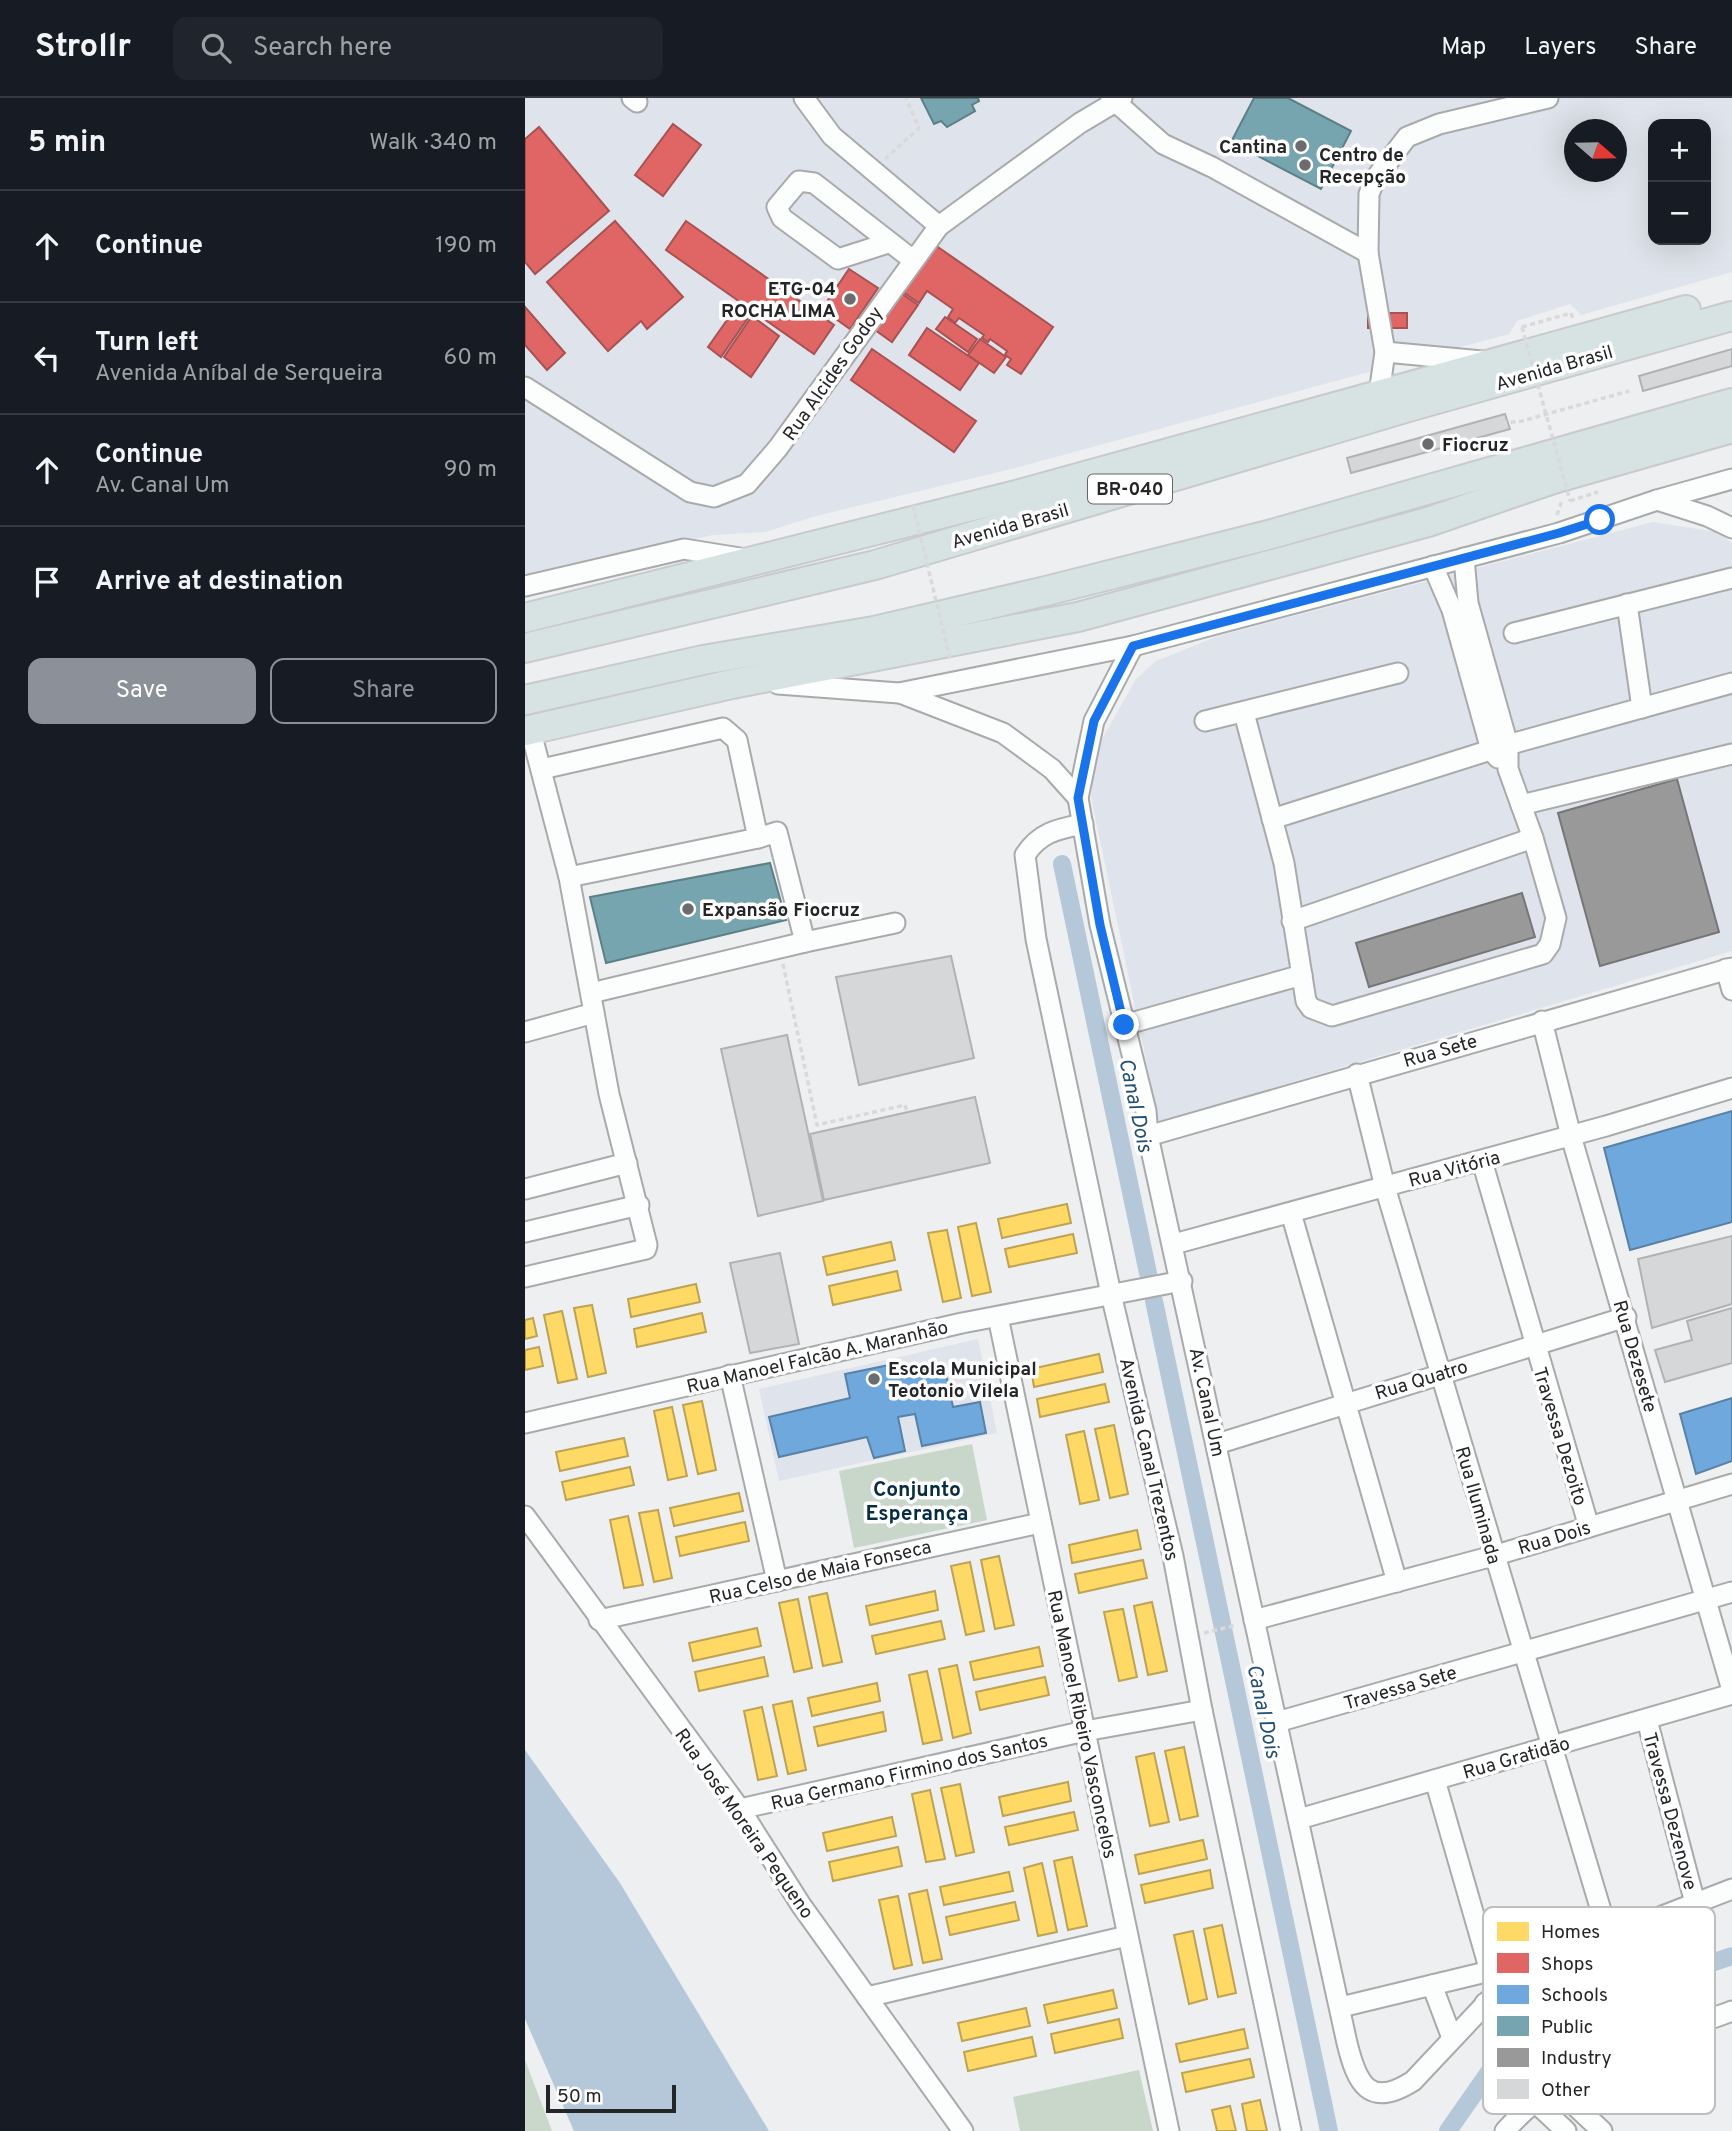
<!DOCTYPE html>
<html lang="en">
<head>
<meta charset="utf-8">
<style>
  body { margin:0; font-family:Overpass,sans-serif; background:#20242c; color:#f1f3f6 }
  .controls { position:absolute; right:21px; top:21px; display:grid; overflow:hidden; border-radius:14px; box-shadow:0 7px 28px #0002 }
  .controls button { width:63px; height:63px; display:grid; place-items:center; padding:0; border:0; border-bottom:2px solid #363941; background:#171b24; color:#f1f3f6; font:35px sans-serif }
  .compass { position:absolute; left:1039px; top:21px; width:63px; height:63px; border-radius:50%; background:#171b24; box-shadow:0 7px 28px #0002; rotate:110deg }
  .scale { position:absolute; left:21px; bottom:18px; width:130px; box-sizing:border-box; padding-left:7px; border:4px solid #242527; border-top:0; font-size:19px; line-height:24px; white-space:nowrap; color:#242527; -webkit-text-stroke:5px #fff; paint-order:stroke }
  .stop { position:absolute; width:21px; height:21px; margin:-16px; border:5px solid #1a73e8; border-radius:50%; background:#fff }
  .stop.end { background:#1a73e8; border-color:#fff; box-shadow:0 2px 7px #0008 }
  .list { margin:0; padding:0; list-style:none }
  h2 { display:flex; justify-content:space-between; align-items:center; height:91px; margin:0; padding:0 28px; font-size:30px }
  h2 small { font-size:23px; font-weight:400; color:#9ea1a6 }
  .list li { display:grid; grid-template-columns:46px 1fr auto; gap:21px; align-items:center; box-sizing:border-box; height:112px; padding:0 28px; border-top:2px solid #363941 }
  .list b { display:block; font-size:26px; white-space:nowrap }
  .list p { margin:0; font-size:23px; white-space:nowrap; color:#9ea1a6 }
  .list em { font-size:23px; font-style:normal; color:#9ea1a6 }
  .actions { display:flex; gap:14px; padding:21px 28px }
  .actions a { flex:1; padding:16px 0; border:2px solid #8c9099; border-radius:14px; text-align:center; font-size:24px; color:#8c9099 }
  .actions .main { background:#8c9099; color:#fff }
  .icon { flex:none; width:38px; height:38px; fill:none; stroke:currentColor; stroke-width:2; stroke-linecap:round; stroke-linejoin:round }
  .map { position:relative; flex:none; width:1207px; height:2033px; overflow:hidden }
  header { display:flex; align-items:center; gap:42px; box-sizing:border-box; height:98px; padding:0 35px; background:#171b24; border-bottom:2px solid #363941 }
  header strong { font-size:33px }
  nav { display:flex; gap:38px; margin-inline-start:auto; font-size:24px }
  .search { width:490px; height:63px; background:#20242c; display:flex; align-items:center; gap:18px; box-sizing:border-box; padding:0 24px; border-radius:14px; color:#9ea1a6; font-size:26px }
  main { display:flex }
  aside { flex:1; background:#171b24 }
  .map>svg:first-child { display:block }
  .built { fill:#dfe3eb; fill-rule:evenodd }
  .green { fill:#c9d7ca }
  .forest { fill:#cad8cb }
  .water { fill:#b4c8d9 }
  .homes { fill:#ffd966; stroke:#bda353; stroke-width:2 }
  .shops { fill:#e06666; stroke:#a85253; stroke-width:2 }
  .schools { fill:#6fa8dc; stroke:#5881a6; stroke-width:2 }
  .public { fill:#76a5af; stroke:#5d7f86; stroke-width:2 }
  .industry { fill:#999; stroke:#767677; stroke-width:2 }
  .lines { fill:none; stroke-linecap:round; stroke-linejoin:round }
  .canal { stroke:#b4c8d9; stroke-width:18 }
  .building { fill:#d6d7d9; stroke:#b0b2b4; stroke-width:2 }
  .minor-casing { stroke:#a8aaab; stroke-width:23 }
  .highway-casing { stroke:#c9cacb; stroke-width:32 }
  .path { stroke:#d9d9d9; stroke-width:3.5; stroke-dasharray:5 3.5; stroke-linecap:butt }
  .minor { stroke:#fcfdfd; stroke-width:19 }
  .highway { stroke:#d7e3e3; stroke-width:28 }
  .path-bridge { stroke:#d9d9d9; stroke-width:3.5; stroke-dasharray:5 3.5; stroke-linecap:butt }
  .route { stroke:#1a73e8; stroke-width:9 }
  .poi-dot { fill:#6a6c6e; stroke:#fff; stroke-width:2.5 }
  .labels { text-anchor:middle; stroke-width:7; stroke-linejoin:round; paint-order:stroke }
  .shield { fill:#fff; stroke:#666668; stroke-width:2 }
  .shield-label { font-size:18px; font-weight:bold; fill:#242527 }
  .poi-label { font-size:19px; font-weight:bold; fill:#242527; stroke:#fff; text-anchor:start }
  .street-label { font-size:19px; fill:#242527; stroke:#fff }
  .water-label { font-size:21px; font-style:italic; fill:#214f71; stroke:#fff }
  .neighbourhood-label { font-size:21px; font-weight:bold; fill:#062d44; stroke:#fff }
  .key { fill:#fff; stroke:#bdbebe; stroke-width:2 }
  .key-label { font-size:19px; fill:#242527 }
</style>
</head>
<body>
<header>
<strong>Strollr</strong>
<div class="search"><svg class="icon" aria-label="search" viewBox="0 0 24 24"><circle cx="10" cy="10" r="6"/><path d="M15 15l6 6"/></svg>Search here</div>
<nav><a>Map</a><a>Layers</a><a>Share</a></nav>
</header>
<main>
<aside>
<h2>5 min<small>Walk · 340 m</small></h2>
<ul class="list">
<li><svg class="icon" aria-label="ahead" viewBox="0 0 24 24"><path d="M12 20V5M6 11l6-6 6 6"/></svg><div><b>Continue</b></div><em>190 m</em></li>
<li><svg class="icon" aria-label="left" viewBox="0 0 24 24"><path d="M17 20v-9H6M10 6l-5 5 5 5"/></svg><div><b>Turn left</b><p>Avenida Aníbal de Serqueira</p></div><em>60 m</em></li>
<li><svg class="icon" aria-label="ahead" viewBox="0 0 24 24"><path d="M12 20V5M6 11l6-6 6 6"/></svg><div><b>Continue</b><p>Av. Canal Um</p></div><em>90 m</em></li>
<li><svg class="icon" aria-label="arrive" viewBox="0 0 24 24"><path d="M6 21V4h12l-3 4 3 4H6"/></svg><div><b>Arrive at destination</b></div></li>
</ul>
<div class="actions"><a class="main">Save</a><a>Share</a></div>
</aside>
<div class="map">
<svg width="1207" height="2033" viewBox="0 0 1207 2033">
  <rect width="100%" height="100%" fill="#edeff1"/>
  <g class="built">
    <path d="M0 0H1207V174L1056 217 1045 206 992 223 984 236 486 371 291 418 240 434 188 437 0 477ZM1128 26H1181V142H1128ZM1050 32H1092V74H1050Z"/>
    <polygon points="1128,424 1192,434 1207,445 1207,853 634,1024 566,699 571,652 611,581 631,563 693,538"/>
    <polygon points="453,1241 472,1335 254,1383 234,1291"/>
  </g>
  <g class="green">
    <polygon points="447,1346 462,1422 329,1450 314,1373"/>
    <polygon points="614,1972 628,2033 495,2033 488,1999"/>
  </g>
  <polygon class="forest" points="0,1962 27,2033 0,2033"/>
  <polygon class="water" points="0,1652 95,1785 244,2033 49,2033 0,1921"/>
  <g class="homes">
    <polygon points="542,1106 546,1125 477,1140 473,1121"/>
    <polygon points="451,1125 466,1194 447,1198 433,1129"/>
    <polygon points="422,1132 436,1200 418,1204 403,1135"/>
    <polygon points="548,1136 552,1155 484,1169 480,1151"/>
    <polygon points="366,1144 370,1162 302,1177 298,1159"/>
    <polygon points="372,1173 376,1192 308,1207 304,1188"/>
    <polygon points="171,1186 175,1204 106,1219 103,1201"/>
    <polygon points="67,1207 81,1275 63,1279 49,1210"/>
    <polygon points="37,1213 52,1281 33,1285 19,1217"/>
    <polygon points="177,1215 181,1234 112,1249 109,1231"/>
    <polygon points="8,1220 12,1238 0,1241 0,1222"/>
    <polygon points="14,1249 18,1268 0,1272 0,1252"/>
    <polygon points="574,1256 578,1274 509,1289 506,1271"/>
    <polygon points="580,1286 584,1304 515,1319 512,1301"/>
    <polygon points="177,1303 191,1372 173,1376 158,1307"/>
    <polygon points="147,1309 162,1378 143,1382 129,1313"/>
    <polygon points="589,1327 603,1396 585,1400 570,1331"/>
    <polygon points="559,1333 574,1402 555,1406 541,1337"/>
    <polygon points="99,1340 103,1358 35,1373 31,1354"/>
    <polygon points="105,1369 109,1387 41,1402 37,1384"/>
    <polygon points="214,1395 218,1413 149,1428 145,1410"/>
    <polygon points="133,1412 147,1480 129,1484 114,1415"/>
    <polygon points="103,1418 118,1487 99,1490 85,1422"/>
    <polygon points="220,1424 224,1443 155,1458 151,1439"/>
    <polygon points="612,1432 616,1451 547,1465 544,1447"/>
    <polygon points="474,1458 489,1527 470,1531 456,1462"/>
    <polygon points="618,1462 622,1480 554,1495 550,1476"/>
    <polygon points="445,1464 459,1533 441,1537 426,1468"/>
    <polygon points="410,1493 413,1512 345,1527 341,1508"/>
    <polygon points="302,1495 317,1564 298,1568 284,1499"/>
    <polygon points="273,1501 287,1570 269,1574 254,1505"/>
    <polygon points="627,1504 642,1573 623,1577 609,1508"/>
    <polygon points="598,1511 612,1579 594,1583 579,1514"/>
    <polygon points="416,1523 420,1541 351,1556 347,1538"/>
    <polygon points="232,1530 236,1548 168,1563 164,1545"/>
    <polygon points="514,1549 518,1568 449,1582 445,1564"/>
    <polygon points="239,1559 243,1578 174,1593 170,1574"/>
    <polygon points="432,1567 446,1635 428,1640 414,1571"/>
    <polygon points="402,1573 417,1642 398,1646 384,1577"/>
    <polygon points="520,1579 524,1597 455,1612 451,1594"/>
    <polygon points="352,1585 355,1603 287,1618 283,1600"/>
    <polygon points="267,1603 281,1672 263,1676 248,1607"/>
    <polygon points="237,1609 252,1678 233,1682 219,1613"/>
    <polygon points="358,1614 361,1633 293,1648 289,1629"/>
    <polygon points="659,1649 673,1718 655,1722 640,1653"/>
    <polygon points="629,1655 644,1724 625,1728 611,1659"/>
    <polygon points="543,1684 546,1703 478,1718 474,1699"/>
    <polygon points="435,1686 449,1754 431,1758 416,1690"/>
    <polygon points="405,1692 420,1761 401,1764 387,1696"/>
    <polygon points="549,1714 553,1732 484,1747 480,1729"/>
    <polygon points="367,1719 371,1738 302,1753 298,1735"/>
    <polygon points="678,1742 682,1761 614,1776 610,1757"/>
    <polygon points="373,1749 377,1768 308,1783 304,1764"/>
    <polygon points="547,1759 562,1828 543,1832 529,1763"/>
    <polygon points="517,1765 532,1834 513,1838 499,1770"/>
    <polygon points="685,1772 688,1790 620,1805 616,1787"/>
    <polygon points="484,1774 488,1793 419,1807 415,1789"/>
    <polygon points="402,1792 417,1861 398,1865 384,1796"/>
    <polygon points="373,1798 387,1867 369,1871 354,1802"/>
    <polygon points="490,1804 494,1822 425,1837 421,1819"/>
    <polygon points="697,1827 711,1895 693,1899 679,1831"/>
    <polygon points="668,1833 682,1901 664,1906 649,1837"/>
    <polygon points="588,1892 592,1910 523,1925 519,1907"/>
    <polygon points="501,1910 505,1928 437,1943 433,1925"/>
    <polygon points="594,1921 598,1940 530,1955 526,1936"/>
    <polygon points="719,1931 723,1950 655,1964 651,1946"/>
    <polygon points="507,1939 511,1958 443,1973 439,1954"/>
    <polygon points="725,1961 729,1979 661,1994 657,1975"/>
    <polygon points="735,2002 742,2033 722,2033 717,2006"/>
    <polygon points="705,2008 711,2033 692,2033 687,2012"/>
  </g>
  <g class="shops">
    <polygon points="148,26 176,47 138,98 110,77"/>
    <polygon points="14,29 84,113 10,176 0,164 0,41"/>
    <polygon points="90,123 158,199 122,231 116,223 83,253 22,184"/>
    <polygon points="161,123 309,227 289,256 141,152"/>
    <polygon points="410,147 528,229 496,276 482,267 486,261 480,257 482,253 465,241 463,244 457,240 459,237 434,220 430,225 423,219 428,211 402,193 394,205 378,194"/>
    <polygon points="324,171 353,190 325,231 297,211"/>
    <polygon points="376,195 393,207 367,244 350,232"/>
    <polygon points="212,208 225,217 196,259 183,249"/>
    <polygon points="0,209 40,255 22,272 0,247"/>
    <rect x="843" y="215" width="39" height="15"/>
    <polygon points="227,218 254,238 226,279 199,259"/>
    <polygon points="420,219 452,241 443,254 411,231"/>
    <polygon points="402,230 454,265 435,292 384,257"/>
    <polygon points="455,241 481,259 469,275 443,257"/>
    <polygon points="347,251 451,323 429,354 326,282"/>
  </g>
  <g class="schools">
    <polygon points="1207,1013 1207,1124 1105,1152 1079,1050"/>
    <polygon points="369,1266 371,1275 419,1266 428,1309 455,1304 461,1335 397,1348 390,1316 373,1319 380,1353 349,1360 342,1339 254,1359 244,1319 325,1300 320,1276"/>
    <polygon points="1207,1300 1207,1363 1171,1376 1155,1316"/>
  </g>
  <g class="public">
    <polygon points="396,0 453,0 454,3 447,7 450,13 422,29 416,23 409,26"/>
    <polygon points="729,0 763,0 826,33 796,91 706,44"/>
    <polygon points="245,765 261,822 81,865 65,799"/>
  </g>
  <g class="industry">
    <polygon points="1152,681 1194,834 1075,868 1033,715"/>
    <polygon points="997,795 1010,839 844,889 831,845"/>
  </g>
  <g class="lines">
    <g class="canal">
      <polyline points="537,766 623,1175"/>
      <polyline points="629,1203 804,2033"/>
      <polyline points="923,2033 974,1960 1017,1922 1207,1858"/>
    </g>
  </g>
  <g class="building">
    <polygon points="1207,251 1207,268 1118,293 1114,278"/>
    <polygon points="980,316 985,331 826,375 822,360"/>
    <polygon points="426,858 449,960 334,987 311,879"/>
    <polygon points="262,937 298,1103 233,1118 196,951"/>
    <polygon points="450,999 465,1065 299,1102 285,1036"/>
    <polygon points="1207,1138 1207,1206 1127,1230 1113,1161"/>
    <polygon points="255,1155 274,1246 225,1255 205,1165"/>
    <polygon points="1207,1210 1207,1265 1140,1284 1130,1252 1167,1242 1162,1223"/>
  </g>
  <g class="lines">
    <defs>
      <g id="minor">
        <polyline points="107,0 112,4"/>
        <polyline points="279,0 307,38 414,128"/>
        <polyline points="586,0 638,46 687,69 843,155"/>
        <polyline points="363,145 313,161 257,120 252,109 274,83 289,85 388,162"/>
        <polyline points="860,254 957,263"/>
        <polyline points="0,289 165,394 189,399 222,386 253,350 414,128 555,25 597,0"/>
        <polyline points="854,296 860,254 843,155 844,96 850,81 882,39 914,26 1023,0"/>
        <polyline points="1132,402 1182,418 1207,430"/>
        <polyline points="908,468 927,512 966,652 973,660"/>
        <polyline points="0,488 159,451 221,461"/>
        <polyline points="1102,506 1117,610"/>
        <polyline points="989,535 1207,480"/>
        <path d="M608 548 569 623 553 700 575 827 621 1013 623 1038 822 1945C832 1986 844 2011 888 1983L1002 1862"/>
        <polyline points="253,586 374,595 608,548 1034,435 1132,402 1207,381"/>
        <polyline points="375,595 478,635 527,671 553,700"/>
        <polyline points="719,615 759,765 781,903 786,910 807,918 1018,856 1025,846 1031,820 1008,740 983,671 983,647 943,505 939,460"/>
        <polyline points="680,623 873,575"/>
        <polyline points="17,671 198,630 212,642 233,740 44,779"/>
        <polyline points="996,707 1207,656"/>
        <polyline points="747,721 975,649 1207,585"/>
        <path d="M558 726C533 731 515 734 500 757L511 841 586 1196 648 1458 677 1612 766 2033"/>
        <polyline points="767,823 1008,740"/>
        <polyline points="280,844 370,825"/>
        <polyline points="1201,871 1207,892"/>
        <polyline points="66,895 280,844 252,734 233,740"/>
        <polyline points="1017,923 1046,1038 1207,1592"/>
        <polyline points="599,927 777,877"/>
        <polyline points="0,934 69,915"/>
        <polyline points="832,976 860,1089 1083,1836"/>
        <polyline points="623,1038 1207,870"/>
        <polyline points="957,1063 1064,1429"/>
        <polyline points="0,1091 102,1065"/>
        <polyline points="766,1115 872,1484"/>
        <polyline points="0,1134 114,1107"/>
        <polyline points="649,1146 1081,1028 1207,990"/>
        <polyline points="0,1179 121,1151 122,1147 84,996 44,779 8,642"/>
        <polyline points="473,1219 644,2033"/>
        <polyline points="205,1277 252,1483"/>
        <polyline points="0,1325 437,1225 657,1183"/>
        <polyline points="692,1346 1101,1219"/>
        <polyline points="0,1418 215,1711 276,1807 438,2033"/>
        <polyline points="74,1522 515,1425"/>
        <polyline points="729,1522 968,1458 1207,1386"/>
        <polyline points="1122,1622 1170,1805"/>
        <polyline points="752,1624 1207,1494"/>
        <polyline points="910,1682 965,1873"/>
        <polyline points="215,1711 560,1633 677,1612"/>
        <polyline points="774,1721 1207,1596"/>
        <polyline points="907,1887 927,1940"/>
        <polyline points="342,1899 602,1838"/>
        <polyline points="960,1905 1030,1989 1077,2033"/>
        <polyline points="816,1909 965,1873 1119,1825 1207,1791"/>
        <polyline points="1011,2005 1041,2033"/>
        <path d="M980 2033C1041 1963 1124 1944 1207 1913"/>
      </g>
      <g id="highway">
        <polyline points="0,520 495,396 1161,212"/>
        <polyline points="0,550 350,467 887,308 1207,218"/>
        <polyline points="0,602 178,562 349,533 521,493 747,436 1207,305"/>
        <polyline points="0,633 207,586 553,519 903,424 1028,381 1207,330"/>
      </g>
    </defs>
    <use href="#minor" class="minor-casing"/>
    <use href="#highway" class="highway-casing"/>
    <g class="path">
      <polyline points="360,61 394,30 381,0"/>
      <polyline points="997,229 1046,215 1048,221"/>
      <polyline points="977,325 997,323 1104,293"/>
      <polyline points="1045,403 1073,394"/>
      <polyline points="1032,417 1037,402"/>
      <polyline points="258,866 292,1027 380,1007 382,1014"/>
      <polyline points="679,1535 712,1527"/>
    </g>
    <use href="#minor" class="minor"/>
    <use href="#highway" class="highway"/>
    <g class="path-bridge">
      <polyline points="997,229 1045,403"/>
      <polyline points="388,407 425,561"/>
    </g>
  </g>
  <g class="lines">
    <polyline class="route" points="599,927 575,827 553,700 569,623 608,548 1034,435 1075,422"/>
  </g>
  <g class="poi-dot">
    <circle cx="776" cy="48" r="7"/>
    <circle cx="780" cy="67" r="7"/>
    <circle cx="325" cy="201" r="7"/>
    <circle cx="903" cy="346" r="7"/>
    <circle cx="163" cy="811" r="7"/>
    <circle cx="349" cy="1281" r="7"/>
  </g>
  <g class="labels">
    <rect class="shield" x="563" y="376.5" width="84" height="29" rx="5"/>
    <g class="shield-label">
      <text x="605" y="397">BR-040</text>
    </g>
    <g class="poi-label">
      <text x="762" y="55" text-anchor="end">Cantina</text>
      <text x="794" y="63">Centro de<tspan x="794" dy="22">Recepção</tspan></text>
      <text x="311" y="197" text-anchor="end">ETG-04<tspan x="311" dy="22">ROCHA LIMA</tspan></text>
      <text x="917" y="353">Fiocruz</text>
      <text x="177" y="818">Expansão Fiocruz</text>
      <text x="363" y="1277">Escola Municipal<tspan x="363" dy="22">Teotonio Vilela</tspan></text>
    </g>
    <g class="street-label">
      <text transform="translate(1029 269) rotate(-16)" y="7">Avenida Brasil</text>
      <text transform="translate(307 275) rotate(-55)" y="7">Rua Alcides Godoy</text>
      <text transform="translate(485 427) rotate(-16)" y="7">Avenida Brasil</text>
      <text transform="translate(915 952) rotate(-16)" y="7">Rua Sete</text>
      <text transform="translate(929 1070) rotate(-15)" y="7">Rua Vitória</text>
      <text transform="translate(292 1258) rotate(-13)" y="7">Rua Manoel Falcão A. Maranhão</text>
      <text transform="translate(1111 1258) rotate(74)" y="7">Rua Dezesete</text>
      <text transform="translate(896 1281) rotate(-17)" y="7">Rua Quatro</text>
      <text transform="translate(683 1304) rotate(78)" y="7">Av. Canal Um</text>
      <text transform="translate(1036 1338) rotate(73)" y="7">Travessa Dezoito</text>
      <text transform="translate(625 1361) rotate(77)" y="7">Avenida Canal Trezentos</text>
      <text transform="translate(954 1407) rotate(74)" y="7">Rua Iluminada</text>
      <text transform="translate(1029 1439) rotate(-17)" y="7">Rua Dois</text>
      <text transform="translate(295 1473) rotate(-13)" y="7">Rua Celso de Maia Fonseca</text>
      <text transform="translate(875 1589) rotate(-16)" y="7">Travessa Sete</text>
      <text transform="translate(558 1626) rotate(78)" y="7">Rua Manoel Ribeiro Vasconcelos</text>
      <text transform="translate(991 1659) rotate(-16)" y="7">Rua Gratidão</text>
      <text transform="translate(384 1673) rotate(-13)" y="7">Rua Germano Firmino dos Santos</text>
      <text transform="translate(1146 1713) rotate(75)" y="7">Travessa Dezenove</text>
      <text transform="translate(220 1725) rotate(55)" y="7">Rua José Moreira Pequeno</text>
    </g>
    <g class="water-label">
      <text transform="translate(611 1007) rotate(78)" y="7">Canal Dois</text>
      <text transform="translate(739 1613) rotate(78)" y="7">Canal Dois</text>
    </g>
    <g class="neighbourhood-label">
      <text x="392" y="1398">Conjunto<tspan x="392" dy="24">Esperança</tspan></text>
    </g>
  </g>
  <rect x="958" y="1809" width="232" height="207" rx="10" class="key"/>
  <rect x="972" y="1824" width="32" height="19" fill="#ffd966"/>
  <rect x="972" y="1855" width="32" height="20" fill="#e06666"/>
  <rect x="972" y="1887" width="32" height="19" fill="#6fa8dc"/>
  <rect x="972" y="1918" width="32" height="20" fill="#76a5af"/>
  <rect x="972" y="1950" width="32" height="19" fill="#999"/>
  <rect x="972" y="1981" width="32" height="20" fill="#d6d7d9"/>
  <g class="key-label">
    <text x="1016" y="1840">Homes</text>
    <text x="1016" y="1872">Shops</text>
    <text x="1016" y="1903">Schools</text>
    <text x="1016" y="1935">Public</text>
    <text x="1016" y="1966">Industry</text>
    <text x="1016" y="1998">Other</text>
  </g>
</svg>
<div class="controls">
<button>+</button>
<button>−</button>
</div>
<svg class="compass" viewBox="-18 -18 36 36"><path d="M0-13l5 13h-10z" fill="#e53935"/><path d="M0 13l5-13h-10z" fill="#9ea1a6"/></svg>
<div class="scale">50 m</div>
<div class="stop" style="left:1075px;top:422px"></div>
<div class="stop end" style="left:599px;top:927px"></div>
</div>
</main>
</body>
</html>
